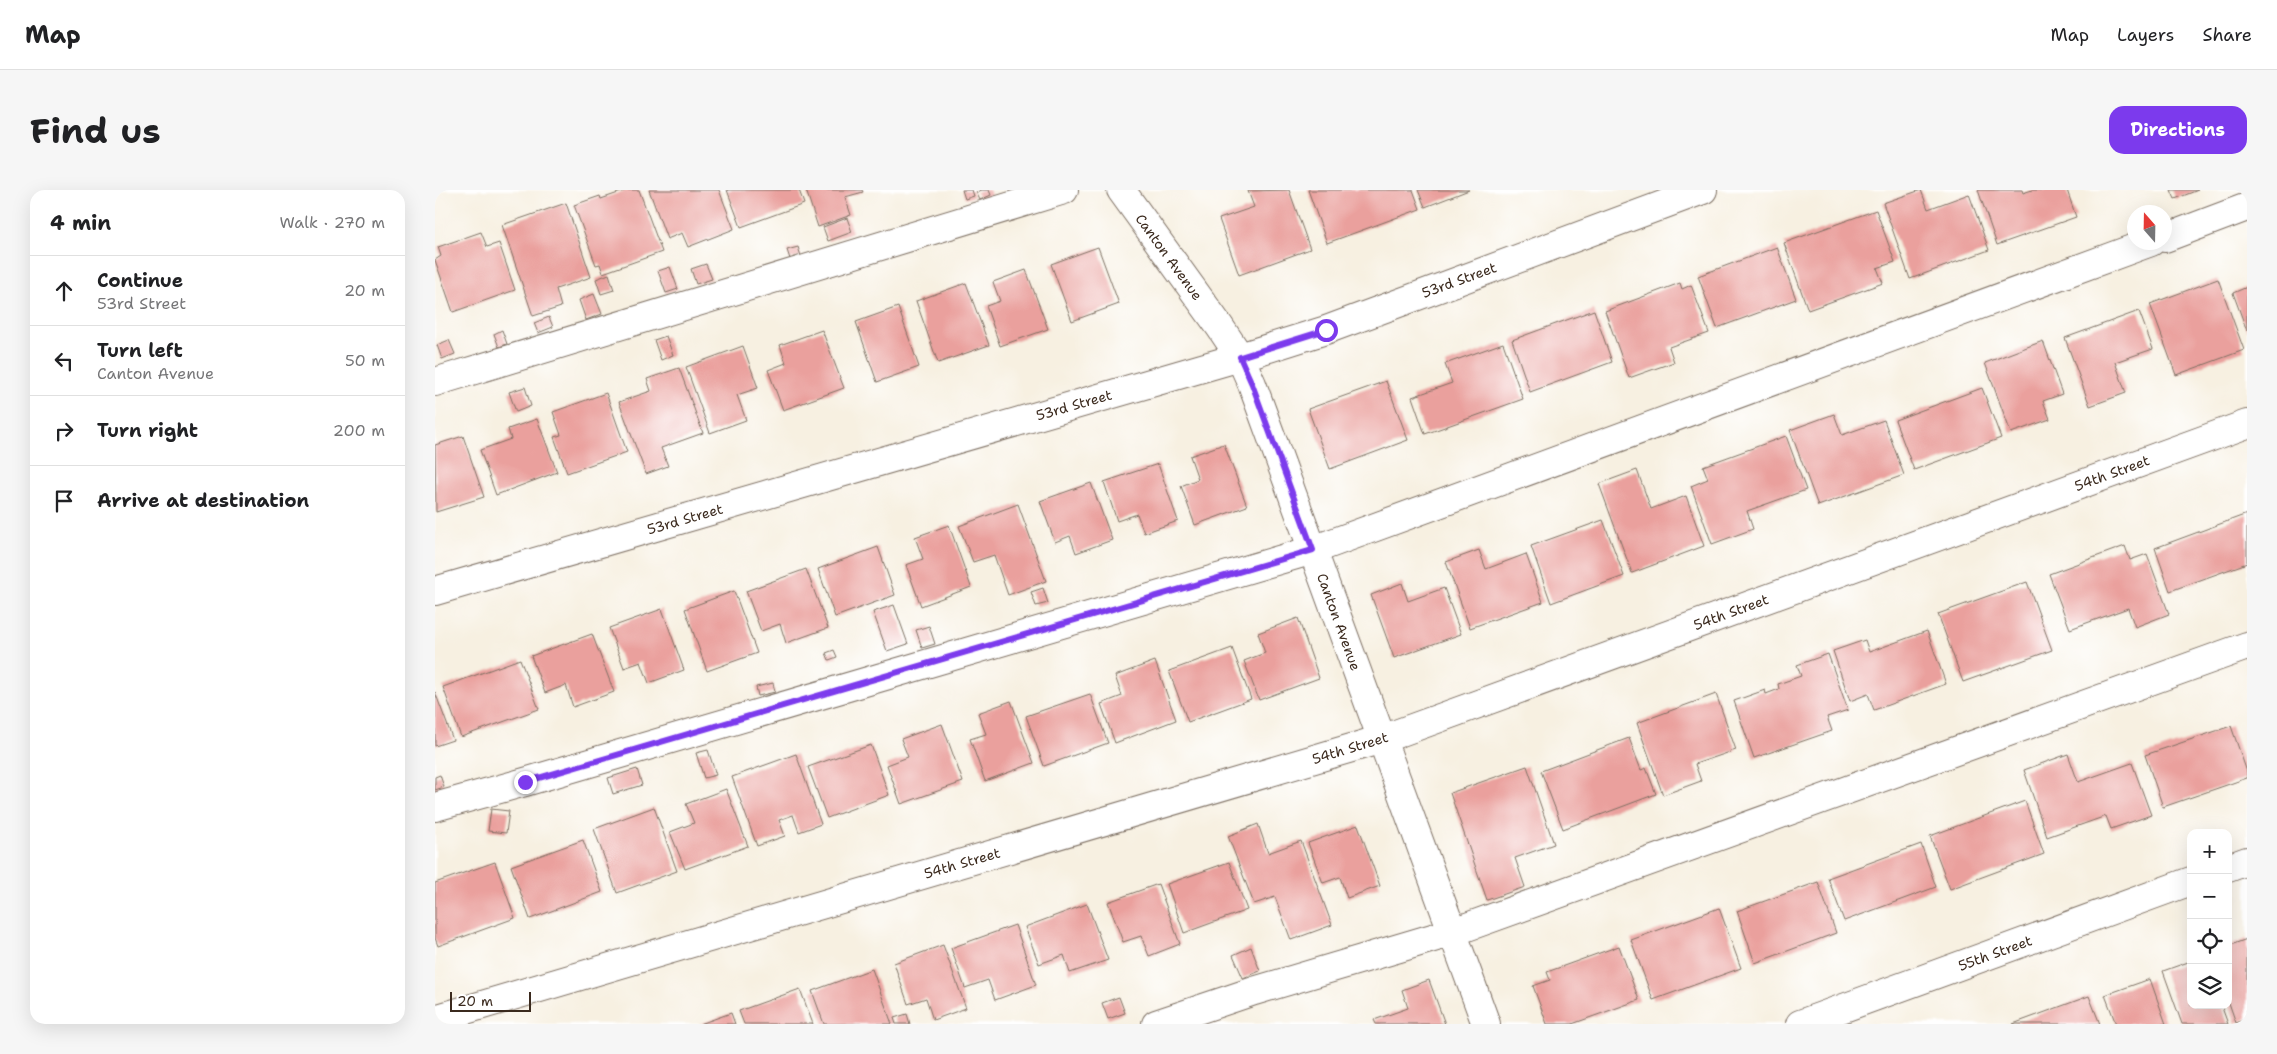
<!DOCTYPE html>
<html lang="en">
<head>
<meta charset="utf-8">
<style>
  body { margin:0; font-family:"Shantell Sans",sans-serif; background:#f6f6f6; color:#202124 }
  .controls { position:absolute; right:15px; bottom:15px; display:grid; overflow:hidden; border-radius:10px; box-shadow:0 5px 20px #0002 }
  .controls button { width:45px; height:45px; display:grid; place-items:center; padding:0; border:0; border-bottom:1px solid #e0e0e0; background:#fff; color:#202124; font:25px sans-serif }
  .compass { position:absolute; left:1692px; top:15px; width:45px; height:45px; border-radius:50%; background:#fff; box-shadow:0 5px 20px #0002; rotate:340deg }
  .scale { position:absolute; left:15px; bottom:12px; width:81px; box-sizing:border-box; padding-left:5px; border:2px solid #3b2a1e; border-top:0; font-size:14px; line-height:18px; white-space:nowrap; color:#3b2a1e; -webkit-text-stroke:4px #fff; paint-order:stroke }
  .stop { position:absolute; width:15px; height:15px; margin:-11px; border:4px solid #7c3aed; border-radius:50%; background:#fff }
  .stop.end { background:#7c3aed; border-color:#fff; box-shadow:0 1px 5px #0008 }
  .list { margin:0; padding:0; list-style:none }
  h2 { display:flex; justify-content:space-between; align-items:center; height:65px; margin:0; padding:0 20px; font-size:21px }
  h2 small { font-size:16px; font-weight:400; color:#757577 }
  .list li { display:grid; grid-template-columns:32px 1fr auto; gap:15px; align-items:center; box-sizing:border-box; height:70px; padding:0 20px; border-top:1px solid #e0e0e0 }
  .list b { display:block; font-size:19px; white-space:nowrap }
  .list p { margin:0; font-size:16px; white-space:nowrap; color:#757577 }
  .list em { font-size:16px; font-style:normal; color:#757577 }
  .icon { flex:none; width:28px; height:28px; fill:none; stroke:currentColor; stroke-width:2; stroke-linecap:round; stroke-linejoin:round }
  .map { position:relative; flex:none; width:1812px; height:834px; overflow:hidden; border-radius:15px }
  header { display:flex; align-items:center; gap:30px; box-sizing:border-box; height:70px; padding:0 25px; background:#fff; border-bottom:1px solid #e0e0e0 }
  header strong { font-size:24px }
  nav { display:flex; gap:28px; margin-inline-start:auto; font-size:18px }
  .intro { display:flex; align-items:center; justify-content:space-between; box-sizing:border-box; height:120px; padding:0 30px }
  h1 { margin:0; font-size:35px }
  .button { padding:12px 22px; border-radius:15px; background:#7c3aed; color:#fff; font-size:18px; font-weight:700 }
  main { display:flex; gap:30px; padding:0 30px }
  aside { flex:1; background:#fff; border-radius:15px; box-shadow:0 5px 20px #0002 }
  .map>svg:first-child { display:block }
  .building { fill:#eaa09d }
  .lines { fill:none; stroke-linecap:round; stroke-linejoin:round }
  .minor-casing { stroke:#7d6f62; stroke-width:30 }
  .minor { stroke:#fff; stroke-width:28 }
  .route { stroke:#7c3aed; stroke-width:6 }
  .labels { text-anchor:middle; stroke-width:5; stroke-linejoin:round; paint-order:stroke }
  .street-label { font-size:14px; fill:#3b2a1e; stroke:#fff }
</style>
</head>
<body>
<header>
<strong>Map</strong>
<nav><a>Map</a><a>Layers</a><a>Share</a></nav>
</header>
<div class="intro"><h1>Find us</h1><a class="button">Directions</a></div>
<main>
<aside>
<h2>4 min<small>Walk · 270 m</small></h2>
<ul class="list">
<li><svg class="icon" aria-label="ahead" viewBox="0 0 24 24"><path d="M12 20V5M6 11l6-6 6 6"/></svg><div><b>Continue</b><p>53rd Street</p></div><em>20 m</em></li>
<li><svg class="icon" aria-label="left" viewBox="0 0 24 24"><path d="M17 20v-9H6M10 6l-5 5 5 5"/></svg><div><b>Turn left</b><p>Canton Avenue</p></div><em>50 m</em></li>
<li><svg class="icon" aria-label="right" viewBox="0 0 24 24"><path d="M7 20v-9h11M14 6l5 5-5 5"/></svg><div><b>Turn right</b></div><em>200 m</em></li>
<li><svg class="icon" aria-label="arrive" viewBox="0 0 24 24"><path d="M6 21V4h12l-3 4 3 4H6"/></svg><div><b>Arrive at destination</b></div></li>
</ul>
</aside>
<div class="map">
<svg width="1812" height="834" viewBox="0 0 1812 834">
  <rect width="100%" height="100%" fill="#fff"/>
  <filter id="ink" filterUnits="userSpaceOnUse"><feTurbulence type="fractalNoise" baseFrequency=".02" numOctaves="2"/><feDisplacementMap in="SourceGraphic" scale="10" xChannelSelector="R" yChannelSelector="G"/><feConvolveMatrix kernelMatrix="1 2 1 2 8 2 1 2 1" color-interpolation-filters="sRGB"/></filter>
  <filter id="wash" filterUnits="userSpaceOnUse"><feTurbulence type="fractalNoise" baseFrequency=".0096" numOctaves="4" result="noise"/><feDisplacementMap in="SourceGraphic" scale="20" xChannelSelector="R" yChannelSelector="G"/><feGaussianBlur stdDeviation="1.12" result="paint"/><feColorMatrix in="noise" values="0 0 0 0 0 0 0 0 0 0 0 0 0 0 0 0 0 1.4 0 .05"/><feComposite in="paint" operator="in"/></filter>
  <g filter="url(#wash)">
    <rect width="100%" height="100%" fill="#f7f0e1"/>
    <g id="blocks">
      <g class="building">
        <polygon points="192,0 204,0 227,62 168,83 165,74 161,75 139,15 165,6 166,9"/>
        <polygon points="214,0 284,0 299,39 253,57 247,43 232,49"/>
        <polygon points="292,0 364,0 369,14 306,37"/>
        <polygon points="371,0 427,0 428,2 410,7 416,25 383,37"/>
        <polygon points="527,0 537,0 539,6 530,9"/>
        <polygon points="547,0 554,0 556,5 545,10 541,2"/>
        <polygon points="854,0 875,59 804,85 784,29 819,17 813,1"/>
        <polygon points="873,0 978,0 985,19 892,53"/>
        <polygon points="983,0 1034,0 990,17"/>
        <polygon points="1486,0 1493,19 1534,4 1554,60 1475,89 1448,13"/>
        <polygon points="1543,0 1587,0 1588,3 1597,0 1632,0 1641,27 1562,55"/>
        <polygon points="1736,0 1763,0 1740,9"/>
        <polygon points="131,13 156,87 121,99 126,117 98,126 67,35"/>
        <polygon points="1441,20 1460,72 1442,78 1448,93 1373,120 1349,53"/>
        <polygon points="412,28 417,42 393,51 388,37"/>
        <polygon points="46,42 52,57 64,53 80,100 18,122 0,70 6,66 3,57"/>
        <polygon points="363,57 366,66 355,69 352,60"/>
        <polygon points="663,57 684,114 637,131 616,74"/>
        <polygon points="1342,57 1361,109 1282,138 1263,86"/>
        <polygon points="271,74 277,89 261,94 256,79"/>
        <polygon points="235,77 243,99 231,103 223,81"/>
        <polygon points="591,80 613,139 565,156 551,116 565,111 558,92"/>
        <polygon points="174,84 179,100 166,104 161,89"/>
        <polygon points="1783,89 1809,160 1741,185 1715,114"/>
        <polygon points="531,93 554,155 503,173 481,111"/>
        <polygon points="1245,93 1247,99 1256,95 1274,143 1234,157 1239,172 1194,188 1170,121"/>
        <polygon points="1812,97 1812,141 1798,103"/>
        <polygon points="159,104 167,124 151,130 144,110"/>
        <polygon points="463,117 484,177 442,192 421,132"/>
        <polygon points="1159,120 1177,172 1095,202 1077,150"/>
        <polygon points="1704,121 1718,159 1680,172 1691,203 1655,216 1630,148"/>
        <polygon points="114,127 118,137 103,143 99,133"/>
        <polygon points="67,140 72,154 64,157 59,144"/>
        <polygon points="387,140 409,198 348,220 333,180 351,173 345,155"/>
        <polygon points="231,146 238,165 226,170 219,150"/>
        <polygon points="14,150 20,164 7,169 2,155"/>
        <polygon points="1608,151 1627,204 1608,211 1615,229 1576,243 1550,173"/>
        <polygon points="1068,153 1088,209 990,244 977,207 1017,193 1010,174"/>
        <polygon points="308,156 323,198 302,205 311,230 275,243 251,177"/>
        <polygon points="244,178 268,243 226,258 233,276 211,284 184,212 216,201 212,189"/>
        <polygon points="951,191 973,250 895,279 873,219"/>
        <polygon points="90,197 96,216 81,222 74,202"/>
        <polygon points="1547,198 1566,248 1479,280 1460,230"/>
        <polygon points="171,203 192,262 132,283 119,247 126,245 118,222"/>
        <polygon points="1399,224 1407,245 1449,230 1469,285 1383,316 1355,240"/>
        <polygon points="102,229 122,282 61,305 45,260 76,249 73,239"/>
        <polygon points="28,246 49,307 1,322 0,255"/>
        <polygon points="1351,246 1371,300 1312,321 1318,339 1277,354 1256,296 1273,289 1268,276"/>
        <polygon points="789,254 812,316 760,335 746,296 763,289 755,266"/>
        <polygon points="723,274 743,331 709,343 702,324 682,331 669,292"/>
        <polygon points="1202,280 1216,319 1251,306 1269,356 1197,383 1164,294"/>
        <polygon points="656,293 677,350 641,363 635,346 620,352 605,311"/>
        <polygon points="583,314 611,391 573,405 559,365 538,372 524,336"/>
        <polygon points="1812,324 1812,373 1735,401 1720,358"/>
        <polygon points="1168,330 1189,386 1116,413 1096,356"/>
        <polygon points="514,335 536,397 486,416 471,375 488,369 480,347"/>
        <polygon points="1690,356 1695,370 1712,364 1734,424 1700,437 1693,418 1635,439 1614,384"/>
        <polygon points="443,357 460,405 400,427 383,379"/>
        <polygon points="1044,360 1051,379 1091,364 1108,412 1035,438 1011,372"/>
        <polygon points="371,379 393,438 351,453 345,434 326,441 311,401"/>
        <polygon points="1592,392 1617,460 1528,492 1503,424"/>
        <polygon points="967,393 973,411 1009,398 1026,444 959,468 936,405"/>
        <polygon points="608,398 613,413 601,416 596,402"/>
        <polygon points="299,401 322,463 272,481 250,419"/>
        <polygon points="459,415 473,454 452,461 438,422"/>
        <polygon points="227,419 249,480 214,493 206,472 189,478 174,438"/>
        <polygon points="863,428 884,488 824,510 809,471 830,463 823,443"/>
        <polygon points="494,436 500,454 487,458 481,440"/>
        <polygon points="1492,441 1511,494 1439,520 1433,504 1415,511 1398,461 1430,450 1434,462"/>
        <polygon points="157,444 179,502 138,517 131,495 110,503 96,466"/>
        <polygon points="797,458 816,509 753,532 734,481"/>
        <polygon points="399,460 402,467 394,470 391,463"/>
        <polygon points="1393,464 1413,520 1392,527 1397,541 1319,568 1299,511 1330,500 1331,504 1344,499 1343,494 1366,486 1362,475"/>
        <polygon points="85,469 104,519 26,547 8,497"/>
        <polygon points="720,471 741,530 680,553 666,514 687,506 680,486"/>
        <polygon points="338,493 340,502 323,506 321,497"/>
        <polygon points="0,502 18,550 0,556"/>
        <polygon points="655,504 673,553 609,576 591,526"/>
        <polygon points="1281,504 1301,560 1260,574 1266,591 1228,605 1202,533"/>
        <polygon points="576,511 599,573 550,591 535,549 551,544 543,523"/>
        <polygon points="507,534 528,592 466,614 452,575 473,567 466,549"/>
        <polygon points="1796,536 1812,582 1812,588 1728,617 1710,565"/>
        <polygon points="1194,548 1206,580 1211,578 1221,604 1128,639 1106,581"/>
        <polygon points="436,555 454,605 392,628 373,577"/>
        <polygon points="273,560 281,585 269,588 261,563"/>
        <polygon points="361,564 386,634 364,642 358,625 344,630 350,646 322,656 297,587"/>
        <polygon points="1633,564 1643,592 1697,573 1716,625 1676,639 1671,626 1612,647 1589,580"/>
        <polygon points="1092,576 1119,654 1080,668 1090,697 1052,710 1015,603"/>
        <polygon points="202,579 207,595 178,604 173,588"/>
        <polygon points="5,585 9,597 0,600 0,587"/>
        <polygon points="291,599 313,656 250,679 235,642 259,633 251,614"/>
        <polygon points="1590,611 1609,664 1515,699 1495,646"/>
        <polygon points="219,617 242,681 182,703 159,639"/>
        <polygon points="56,619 74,621 71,643 53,641"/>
        <polygon points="823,634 833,663 866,651 897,735 856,750 840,707 819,714 793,646"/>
        <polygon points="923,635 945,696 912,708 905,687 888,693 873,653"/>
        <polygon points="148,650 167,702 95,729 76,676"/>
        <polygon points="1486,654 1501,697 1409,731 1393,688"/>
        <polygon points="60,672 80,728 3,756 0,748 0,693"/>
        <polygon points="794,672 812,720 749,743 732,694"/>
        <polygon points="1383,692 1401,743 1320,773 1302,721"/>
        <polygon points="723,694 745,754 714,766 706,746 688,752 673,712"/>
        <polygon points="652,714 673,770 635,783 629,765 604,774 590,737"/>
        <polygon points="1284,718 1306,778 1218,810 1196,750"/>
        <polygon points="580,735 601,795 560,810 553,790 530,798 516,758"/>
        <polygon points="1812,749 1812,829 1801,833 1793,810 1793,756"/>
        <polygon points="508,755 531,818 498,830 491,808 473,814 459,773"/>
        <polygon points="1184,756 1204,810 1137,834 1112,834 1098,796 1115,790 1112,782"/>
        <polygon points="816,757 825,781 808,788 798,765"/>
        <polygon points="1756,771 1756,815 1786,815 1793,834 1747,834 1728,781"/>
        <polygon points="437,779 457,834 389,834 377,801"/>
        <polygon points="1715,789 1731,834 1681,834 1670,805"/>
        <polygon points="994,790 1010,834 941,834 939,830 973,818 967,800"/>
        <polygon points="365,799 378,834 309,834 304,821"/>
        <polygon points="1654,806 1665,834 1578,834"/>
        <polygon points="684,807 690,823 673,829 667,813"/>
        <polygon points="296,823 300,834 265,834"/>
        <polygon points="472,824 475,834 461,834 459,828"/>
      </g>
    </g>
  </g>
  <g filter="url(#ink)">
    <use href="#blocks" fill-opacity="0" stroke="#7d6f62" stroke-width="1"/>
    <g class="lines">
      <defs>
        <g id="minor">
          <polyline points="686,0 785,137 805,167 817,194 1051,834"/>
          <polyline points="1730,48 1812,17"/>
          <polyline points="0,192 629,0"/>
          <polyline points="0,401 805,167 891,140 1268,0"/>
          <polyline points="0,617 90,592 878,360 1716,52"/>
          <polyline points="1793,678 1812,671"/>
          <polyline points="0,829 947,549 1812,234"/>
          <polyline points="721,834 819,801 1018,742 1812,456"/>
          <polyline points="1365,834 1756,691"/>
        </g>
      </defs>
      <use href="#minor" class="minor-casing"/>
      <use href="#minor" class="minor"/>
    </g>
  </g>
  <g class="lines" filter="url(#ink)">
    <polyline class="route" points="90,592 878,360 817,194 805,167 891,140"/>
  </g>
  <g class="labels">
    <g class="street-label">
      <text transform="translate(734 67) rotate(54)" y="5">Canton Avenue</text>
      <text transform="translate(1024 90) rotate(-20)" y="5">53rd Street</text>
      <text transform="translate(639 215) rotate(-16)" y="5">53rd Street</text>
      <text transform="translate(1677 283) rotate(-20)" y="5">54th Street</text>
      <text transform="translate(250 329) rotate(-16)" y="5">53rd Street</text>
      <text transform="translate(1296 422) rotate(-20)" y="5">54th Street</text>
      <text transform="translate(904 432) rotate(70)" y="5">Canton Avenue</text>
      <text transform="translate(915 558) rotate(-17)" y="5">54th Street</text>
      <text transform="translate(527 673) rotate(-16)" y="5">54th Street</text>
      <text transform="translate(1560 763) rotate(-20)" y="5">55th Street</text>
    </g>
  </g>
</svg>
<div class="controls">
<button>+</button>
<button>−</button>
<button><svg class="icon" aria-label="locate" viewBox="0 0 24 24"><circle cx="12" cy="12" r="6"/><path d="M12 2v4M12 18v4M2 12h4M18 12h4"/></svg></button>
<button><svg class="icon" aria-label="layers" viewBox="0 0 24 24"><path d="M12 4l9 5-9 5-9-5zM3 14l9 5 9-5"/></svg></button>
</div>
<svg class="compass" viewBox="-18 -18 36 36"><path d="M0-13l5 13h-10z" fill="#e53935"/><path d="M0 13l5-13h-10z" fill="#757577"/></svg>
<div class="scale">20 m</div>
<div class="stop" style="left:891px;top:140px"></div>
<div class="stop end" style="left:90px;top:592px"></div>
</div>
</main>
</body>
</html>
